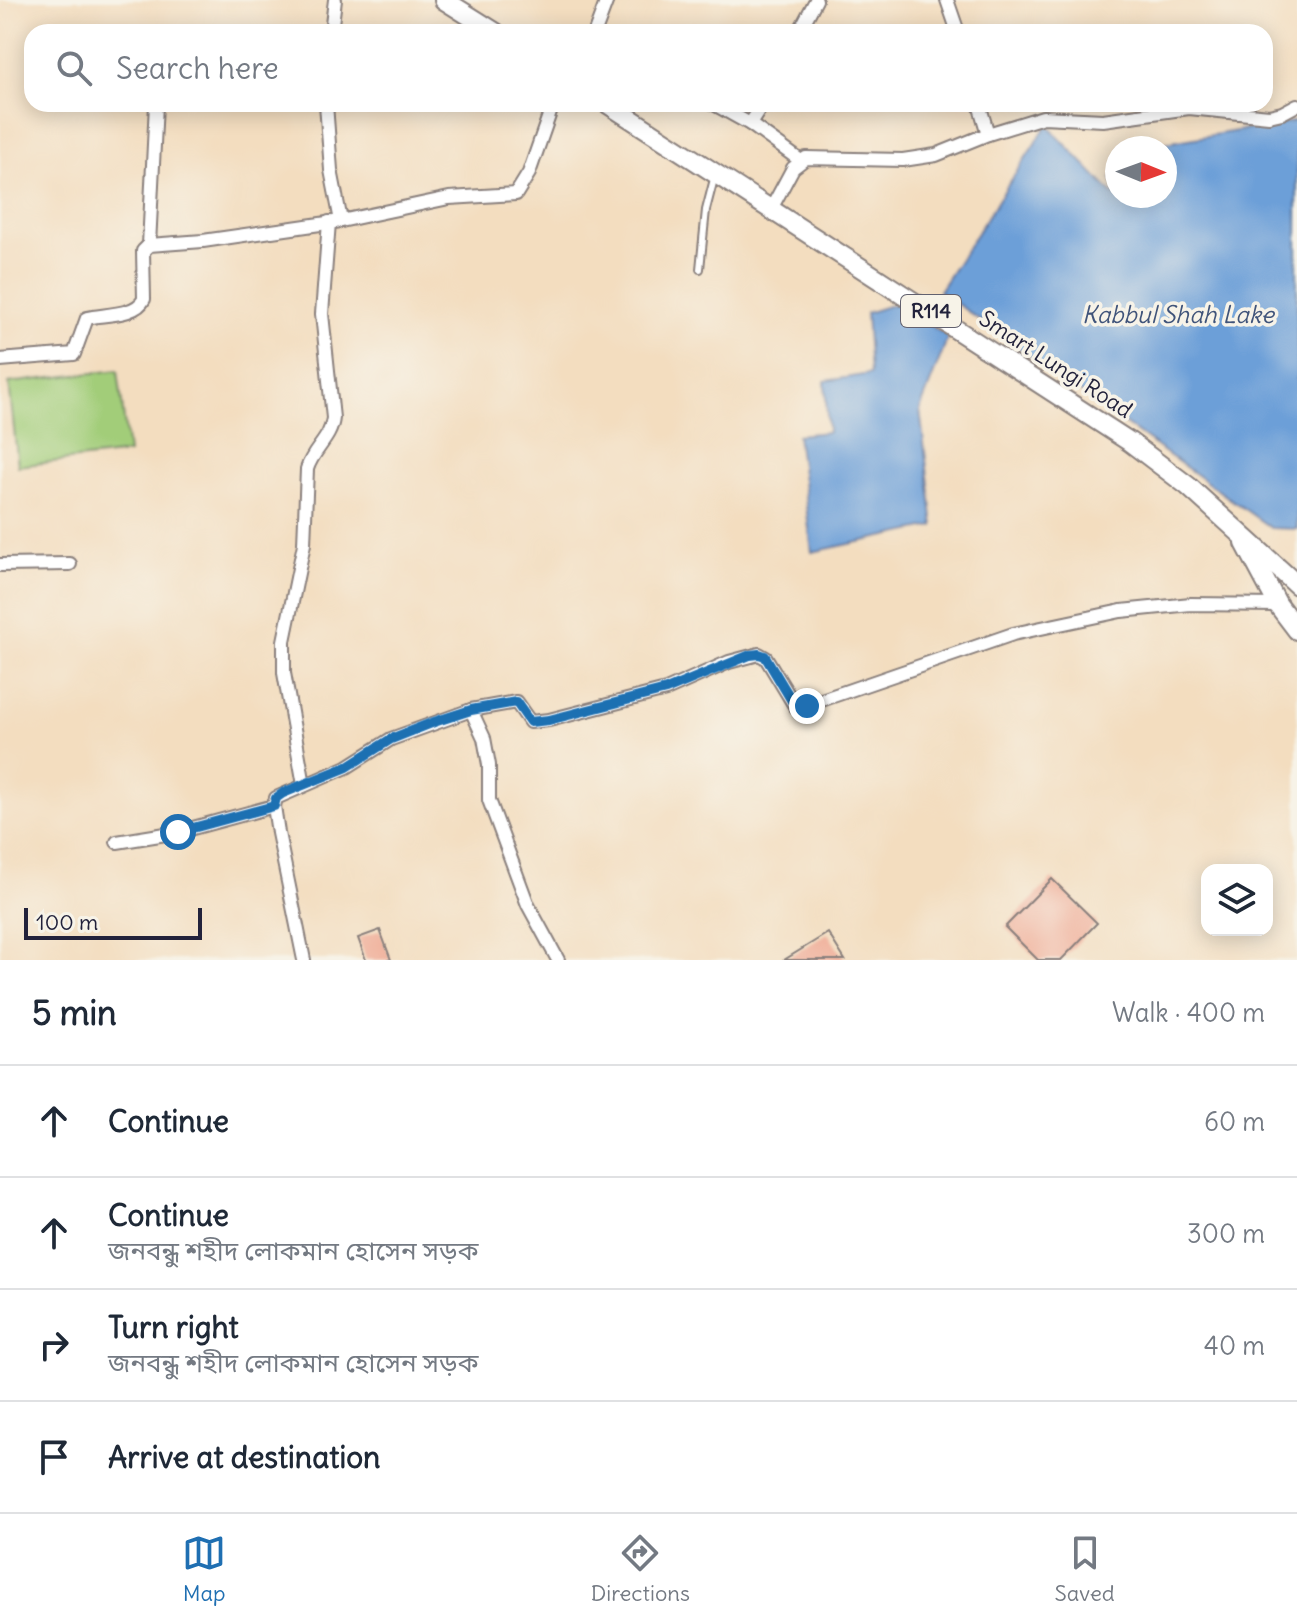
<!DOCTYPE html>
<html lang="en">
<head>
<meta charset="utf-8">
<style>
  body { margin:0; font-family:Delius,"Noto Sans Bengali",sans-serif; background:#f2f2f3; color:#1f2937 }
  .controls { position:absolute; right:24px; bottom:24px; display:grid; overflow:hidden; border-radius:16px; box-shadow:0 4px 20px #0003 }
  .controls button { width:72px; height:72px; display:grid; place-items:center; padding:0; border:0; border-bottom:2px solid #e0e1e3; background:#fff; color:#1f2937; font:40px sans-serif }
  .compass { position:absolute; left:1105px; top:136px; width:72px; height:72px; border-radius:50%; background:#fff; box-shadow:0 4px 20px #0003; rotate:91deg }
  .scale { position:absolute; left:24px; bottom:20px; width:178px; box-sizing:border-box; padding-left:8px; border:4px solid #22223b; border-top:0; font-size:22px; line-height:28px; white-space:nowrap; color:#22223b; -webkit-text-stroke:6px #f7f3e8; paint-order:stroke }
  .stop { position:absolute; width:24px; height:24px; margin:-18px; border:6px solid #1f6fb2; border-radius:50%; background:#fff }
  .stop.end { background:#1f6fb2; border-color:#fff; box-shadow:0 2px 8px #0008 }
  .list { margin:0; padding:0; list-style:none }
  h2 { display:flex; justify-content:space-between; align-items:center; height:104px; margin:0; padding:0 32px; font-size:34px }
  h2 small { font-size:26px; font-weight:400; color:#747a83 }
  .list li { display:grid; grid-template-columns:52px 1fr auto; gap:24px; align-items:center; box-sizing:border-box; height:112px; padding:0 32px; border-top:2px solid #e0e1e3 }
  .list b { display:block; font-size:30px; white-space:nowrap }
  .list p { margin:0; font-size:26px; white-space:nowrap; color:#747a83 }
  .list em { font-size:26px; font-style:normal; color:#747a83 }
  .icon { flex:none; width:44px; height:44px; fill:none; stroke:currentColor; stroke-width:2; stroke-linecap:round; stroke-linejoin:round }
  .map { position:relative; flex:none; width:1297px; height:960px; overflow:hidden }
  .search { position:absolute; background:#fff; box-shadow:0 4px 20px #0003; left:24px; right:24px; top:24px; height:88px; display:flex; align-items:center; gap:20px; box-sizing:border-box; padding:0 28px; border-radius:24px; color:#747a83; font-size:30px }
  .sheet { height:552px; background:#fff }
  nav { display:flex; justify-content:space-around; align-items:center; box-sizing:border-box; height:112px; border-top:2px solid #e0e1e3; background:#fff; font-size:22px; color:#747a83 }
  nav a { display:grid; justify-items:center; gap:4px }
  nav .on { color:#1f6fb2 }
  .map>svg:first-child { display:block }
  .green { fill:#a2cd79; stroke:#62785a; stroke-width:2 }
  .water { fill:#6c9fd8; stroke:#47608a; stroke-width:2 }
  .building { fill:#efa892 }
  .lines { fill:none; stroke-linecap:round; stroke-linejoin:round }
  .service-casing { stroke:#8a807d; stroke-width:10 }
  .minor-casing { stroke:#8a807d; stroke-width:16 }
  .primary-casing { stroke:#8a807d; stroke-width:22 }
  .service { stroke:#fff; stroke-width:6 }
  .minor { stroke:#fff; stroke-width:12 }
  .primary { stroke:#fff; stroke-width:18 }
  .route { stroke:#1f6fb2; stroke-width:10 }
  .labels { text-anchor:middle; stroke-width:7; stroke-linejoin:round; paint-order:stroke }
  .shield { fill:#f7f3e8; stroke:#62616f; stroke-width:2 }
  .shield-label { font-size:20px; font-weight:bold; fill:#22223b }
  .street-label { font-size:22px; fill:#22223b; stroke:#f7f3e8 }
  .water-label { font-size:24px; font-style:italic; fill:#40547a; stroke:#f7f3e8 }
</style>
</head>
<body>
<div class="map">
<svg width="1297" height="960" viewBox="0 0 1297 960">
  <rect width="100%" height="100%" fill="#f7f3e8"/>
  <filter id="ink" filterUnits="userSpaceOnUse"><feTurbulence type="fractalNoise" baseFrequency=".0125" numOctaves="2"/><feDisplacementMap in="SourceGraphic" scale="16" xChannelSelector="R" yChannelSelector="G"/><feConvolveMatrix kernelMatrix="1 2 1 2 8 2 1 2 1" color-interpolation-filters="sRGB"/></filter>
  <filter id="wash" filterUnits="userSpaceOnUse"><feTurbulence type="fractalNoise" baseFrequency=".006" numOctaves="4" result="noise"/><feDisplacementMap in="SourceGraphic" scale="32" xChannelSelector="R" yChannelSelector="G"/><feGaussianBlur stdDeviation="1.8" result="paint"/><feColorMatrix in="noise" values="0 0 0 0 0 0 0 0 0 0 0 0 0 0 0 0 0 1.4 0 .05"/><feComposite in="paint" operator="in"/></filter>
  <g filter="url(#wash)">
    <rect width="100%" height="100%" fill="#f3ddbf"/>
    <polygon class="green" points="118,370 128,453 18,466 9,383"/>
    <g class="water">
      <polygon points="1297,121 1297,529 1271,528 939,291 1047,125 1117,198 1111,177 1117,176 1117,196 1165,196 1165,148 1152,148 1153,145"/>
      <polygon points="897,303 948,337 920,410 934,526 812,552 797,435 828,432 825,381 870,374 866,313"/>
    </g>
    <g id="blocks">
      <g class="building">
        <polygon points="1052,879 1097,923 1061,960 1038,960 1005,927"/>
        <polygon points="380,930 391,960 366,960 358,938"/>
        <polygon points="828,933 845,960 784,960"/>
      </g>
    </g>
  </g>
  <g filter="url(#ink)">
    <use href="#blocks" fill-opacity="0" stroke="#8a807d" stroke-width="2"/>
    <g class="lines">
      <defs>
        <polyline id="service" points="700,269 706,210 715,175"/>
        <g id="minor">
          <polyline points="947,0 958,32"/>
          <polyline points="331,32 335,0"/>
          <polyline points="595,32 607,0"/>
          <polyline points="799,32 816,0"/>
          <polyline points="326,104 331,170 341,221"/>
          <polyline points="714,104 750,124 801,161"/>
          <polyline points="979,104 988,134"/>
          <polyline points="750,124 763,104"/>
          <polyline points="771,209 793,168 806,158 903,160 936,155 988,134 1043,117 1103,120 1189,108 1269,116 1282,113 1297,105"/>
          <polyline points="149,245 156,104"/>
          <path d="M0 360 74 354 87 318C104 314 136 316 144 299L143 251 149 245 203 241 341 221 449 198 516 194 529 173 553 104"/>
          <polyline points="0,565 70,564"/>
          <polyline points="471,710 484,738 489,765 489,800 528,905 558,960"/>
          <path d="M304 785 284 673V641L304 544 307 469C313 449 331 439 333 418L322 314 329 222"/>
          <polyline points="117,842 178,832 274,806"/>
          <polyline points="304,960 278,833 274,806 276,798 347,767 391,739 471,710 516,702 530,722 549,720 666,690 729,662 759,654 766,658 795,706 801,707 1013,634 1121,611 1191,604 1278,605"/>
        </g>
        <g id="primary">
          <polyline points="444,0 495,32"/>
          <polyline points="608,104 1130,442 1188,486 1297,585"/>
          <polyline points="1245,543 1278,605 1297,630"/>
        </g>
      </defs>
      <use href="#service" class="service-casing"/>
      <use href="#minor" class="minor-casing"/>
      <use href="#primary" class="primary-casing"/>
      <use href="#service" class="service"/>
      <use href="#minor" class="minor"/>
      <use href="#primary" class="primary"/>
    </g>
  </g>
  <g class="lines" filter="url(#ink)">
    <polyline class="route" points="178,832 274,806 276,798 283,793 347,767 391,739 434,722 471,710 516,702 530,722 549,720 666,690 750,655 759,654 765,656 795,706 807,706"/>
  </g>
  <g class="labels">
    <rect class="shield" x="901" y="295" width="60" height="32" rx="6"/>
    <g class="shield-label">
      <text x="931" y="318">R114</text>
    </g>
    <g class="street-label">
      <text transform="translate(1056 364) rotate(33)" y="8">Smart Lungi Road</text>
    </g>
    <g class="water-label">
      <text x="1178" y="323">Kabbul Shah Lake</text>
    </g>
  </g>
</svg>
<div class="controls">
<button><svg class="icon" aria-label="layers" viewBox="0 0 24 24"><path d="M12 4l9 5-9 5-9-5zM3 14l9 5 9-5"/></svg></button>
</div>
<svg class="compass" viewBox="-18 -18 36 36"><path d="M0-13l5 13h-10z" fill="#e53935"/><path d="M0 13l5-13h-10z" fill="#747a83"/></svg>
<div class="scale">100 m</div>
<div class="stop" style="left:178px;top:832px"></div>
<div class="stop end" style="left:807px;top:706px"></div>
<div class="search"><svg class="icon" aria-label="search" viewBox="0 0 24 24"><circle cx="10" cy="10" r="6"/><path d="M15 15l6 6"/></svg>Search here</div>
</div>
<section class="sheet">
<h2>5 min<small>Walk · 400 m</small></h2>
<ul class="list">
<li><svg class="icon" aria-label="ahead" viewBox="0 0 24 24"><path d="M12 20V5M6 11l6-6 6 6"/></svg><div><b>Continue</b></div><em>60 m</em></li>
<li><svg class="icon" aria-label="ahead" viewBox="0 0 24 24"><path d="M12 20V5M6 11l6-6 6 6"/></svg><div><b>Continue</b><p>জনবন্ধু শহীদ লোকমান হোসেন সড়ক</p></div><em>300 m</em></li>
<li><svg class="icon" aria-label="right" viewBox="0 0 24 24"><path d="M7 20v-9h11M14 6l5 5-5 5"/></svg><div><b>Turn right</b><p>জনবন্ধু শহীদ লোকমান হোসেন সড়ক</p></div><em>40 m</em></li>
<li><svg class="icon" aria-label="arrive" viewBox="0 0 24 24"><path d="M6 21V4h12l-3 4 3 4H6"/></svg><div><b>Arrive at destination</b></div></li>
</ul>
</section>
<nav>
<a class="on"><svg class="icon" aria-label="map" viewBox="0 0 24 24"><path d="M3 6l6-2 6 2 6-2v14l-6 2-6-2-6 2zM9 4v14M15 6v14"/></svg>Map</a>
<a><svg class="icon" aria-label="directions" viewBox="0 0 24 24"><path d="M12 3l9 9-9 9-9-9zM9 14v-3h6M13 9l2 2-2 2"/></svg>Directions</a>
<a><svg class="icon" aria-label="saved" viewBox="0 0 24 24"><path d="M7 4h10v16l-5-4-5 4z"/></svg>Saved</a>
</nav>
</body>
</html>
